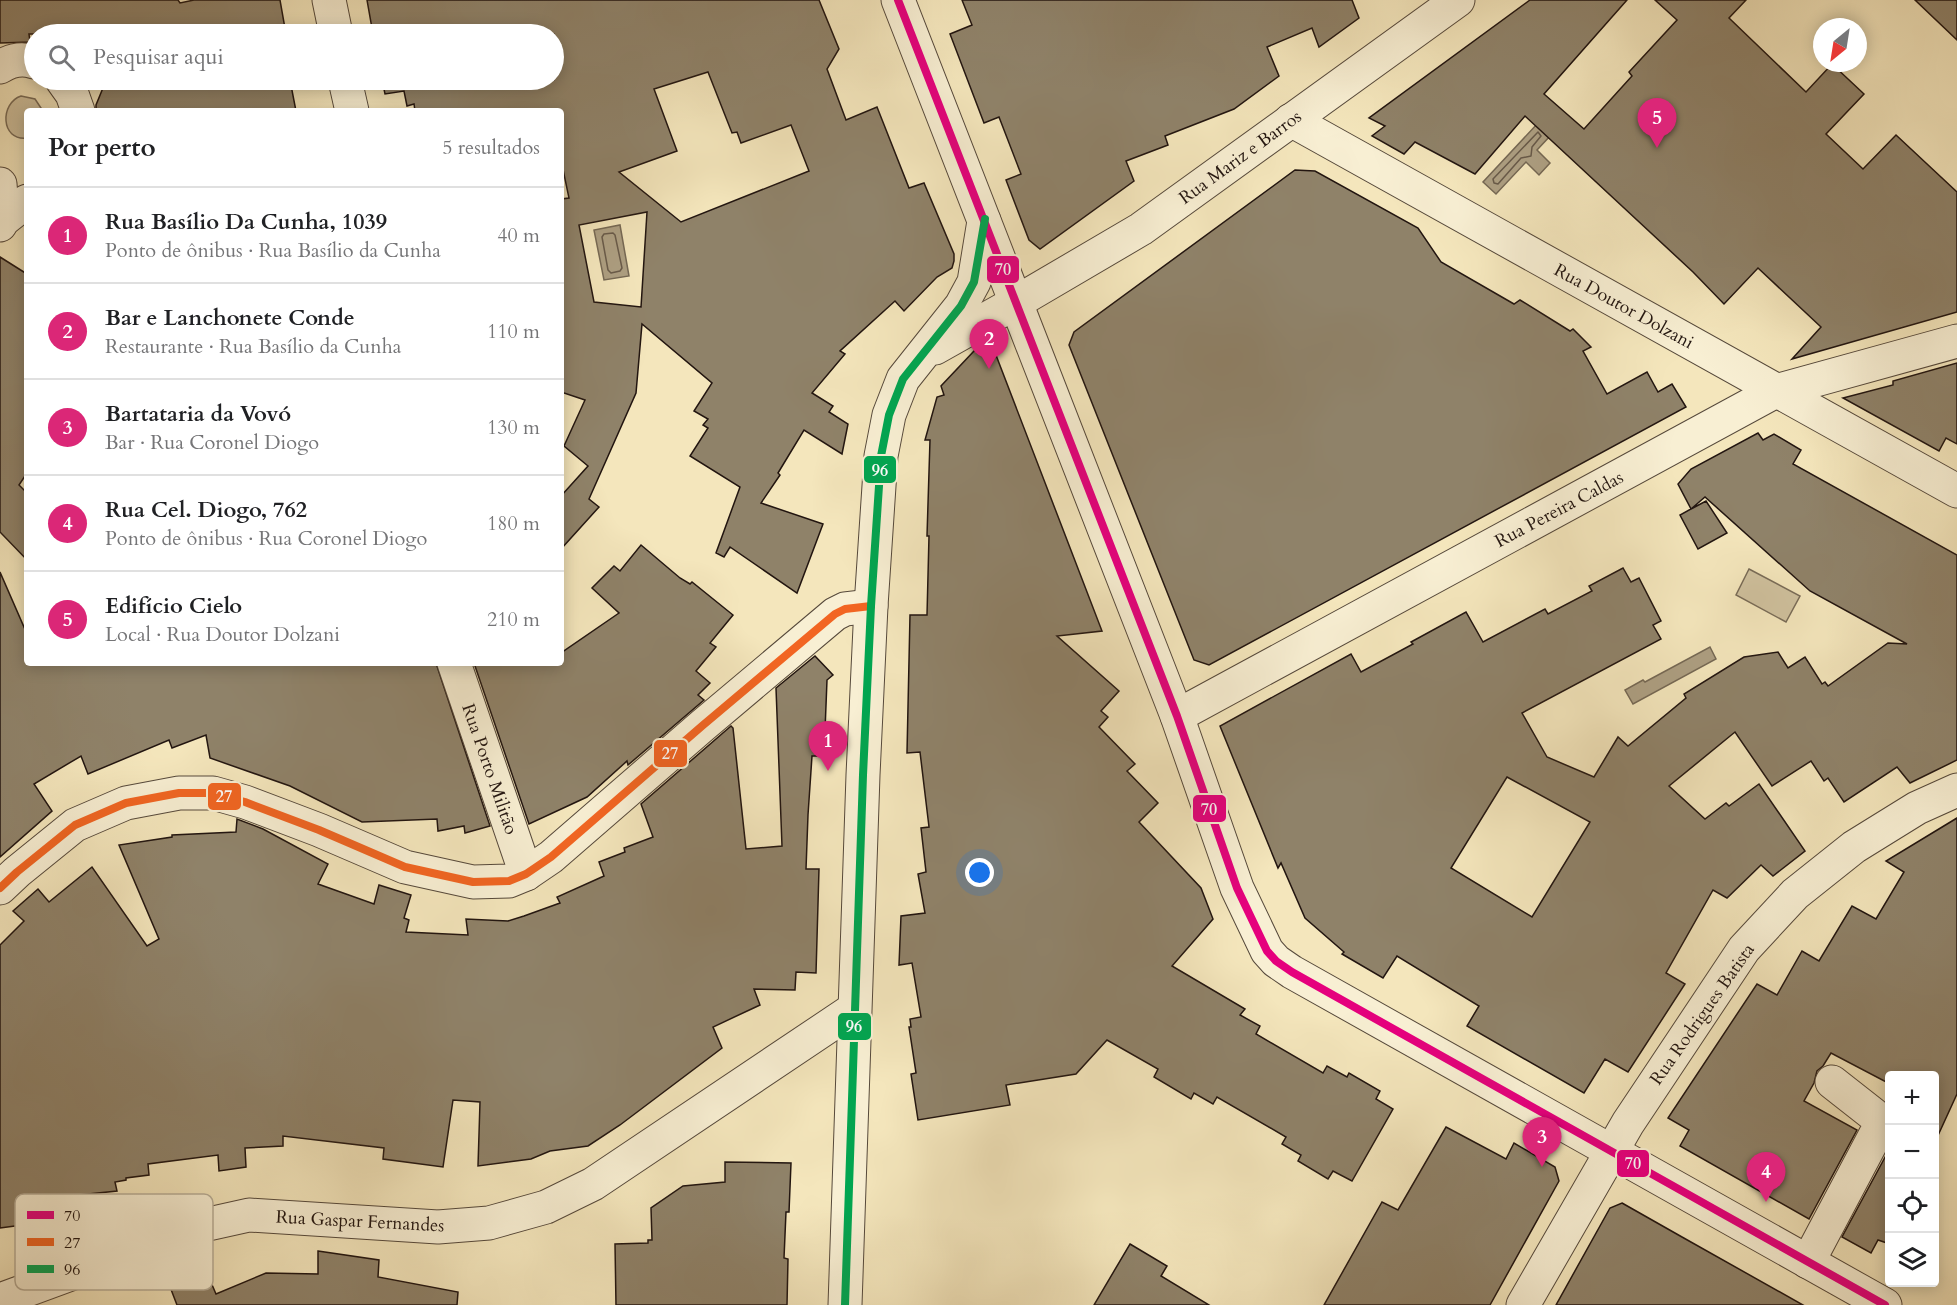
<!DOCTYPE html>
<html lang="pt">
<head>
<meta charset="utf-8">
<style>
  body { margin:0; font-family:Cardo,serif; background:#f6f6f6; color:#202124 }
  .controls { position:absolute; right:18px; bottom:18px; display:grid; overflow:hidden; border-radius:6px; box-shadow:0 3px 15px #0003 }
  .controls button { width:54px; height:54px; display:grid; place-items:center; padding:0; border:0; border-bottom:2px solid #e0e0e0; background:#fff; color:#202124; font:30px sans-serif }
  .compass { position:absolute; left:1813px; top:18px; width:54px; height:54px; border-radius:50%; background:#fff; box-shadow:0 3px 15px #0003; rotate:210deg }
  .you { position:absolute; left:980px; top:873px; width:21px; height:21px; margin:-15px; border:4px solid #fff; border-radius:50%; background:#1a73e8; box-shadow:0 0 0 9px #1a73e833 }
  .badge { display:grid; place-items:center; width:39px; height:39px; border-radius:50%; background:#db2777; color:#fff; font-size:20px; font-weight:700 }
  .pin { position:absolute; translate:-50% -50px; filter:drop-shadow(0 2px 3px #0008) }
  .pin::after { content:''; position:absolute; top:32px; width:21px; height:18px; background:inherit; clip-path:polygon(0 0,100% 0,50% 100%) }
  .list { margin:0; padding:0; list-style:none }
  h2 { display:flex; justify-content:space-between; align-items:center; height:78px; margin:0; padding:0 24px; font-size:26px }
  h2 small { font-size:20px; font-weight:400; color:#757577 }
  .list li { display:grid; grid-template-columns:39px 1fr auto; gap:18px; align-items:center; box-sizing:border-box; height:96px; padding:0 24px; border-top:2px solid #e0e0e0 }
  .list b { display:block; font-size:22px; white-space:nowrap }
  .list p { margin:0; font-size:20px; white-space:nowrap; color:#757577 }
  .list em { font-size:20px; font-style:normal; color:#757577 }
  .icon { flex:none; width:33px; height:33px; fill:none; stroke:currentColor; stroke-width:2; stroke-linecap:round; stroke-linejoin:round }
  .map { position:relative; flex:none; width:1957px; height:1305px; overflow:hidden }
  .search { position:absolute; background:#fff; box-shadow:0 3px 15px #0003; left:24px; top:24px; width:540px; height:66px; display:flex; align-items:center; gap:15px; box-sizing:border-box; padding:0 21px; border-radius:33px; color:#757577; font-size:22px }
  .panel { position:absolute; background:#fff; box-shadow:0 3px 15px #0003; left:24px; top:108px; width:540px; height:558px; border-radius:6px }
  .map>svg:first-child { display:block }
  .green { fill:#d0c29f; stroke:#796c58; stroke-width:1.5 }
  .water { fill:#ad9f82; stroke:#756854; stroke-width:1.5 }
  .lines { fill:none; stroke-linecap:round; stroke-linejoin:round }
  .shore { stroke:#685a49; stroke-width:1.5 }
  .building { fill:#8f8269; stroke:#221510; stroke-width:1.5; fill-rule:evenodd }
  .minor-casing { stroke:#56493b; stroke-width:35 }
  .tertiary-casing { stroke:#56493b; stroke-width:35 }
  .minor { stroke:#f8efd3; stroke-width:33 }
  .tertiary { stroke:#f8efd3; stroke-width:33 }
  .bus-1-casing { stroke:#f8efd3; stroke-width:12 }
  .bus-2-casing { stroke:#f8efd3; stroke-width:12 }
  .bus-3-casing { stroke:#f8efd3; stroke-width:12 }
  .bus-1 { stroke:#e5007d; stroke-width:8 }
  .bus-2 { stroke:#f26522; stroke-width:8 }
  .bus-3 { stroke:#00a651; stroke-width:8 }
  .labels { text-anchor:middle; stroke-width:4.5; stroke-linejoin:round; paint-order:stroke }
  .street-label { font-size:18px; fill:#221510; stroke:#f8efd3 }
  .key { fill:#f8efd3; stroke:#b8ae98; stroke-width:1.5 }
  .key-label { font-size:16px; fill:#221510 }
  .line-badge { stroke:#f8efd3; stroke-width:2 }
  .badge-label { font-size:16px; text-anchor:middle; font-weight:bold; fill:#fff }
</style>
</head>
<body>
<div class="map">
<svg width="1957" height="1305" viewBox="0 0 1957 1305">
  <rect width="100%" height="100%" fill="#f4e6bc"/>
  <filter id="stains"><feTurbulence type="fractalNoise" baseFrequency=".00333" numOctaves="4"/><feColorMatrix values="0 0 0 0 .2 0 0 0 0 .09 0 0 0 0 .02 0 0 0 .5 -.17"/></filter>
  <radialGradient id="worn" r=".72"><stop offset=".6" stop-color="#630" stop-opacity="0"/><stop offset="1" stop-color="#630" stop-opacity=".3"/></radialGradient>
  <g class="green">
    <path d="M21 96 35 99 43 111H27V138C0 141 0 103 21 96Z"/>
    <polygon points="1749,569 1800,596 1786,622 1736,595"/>
  </g>
  <g class="water">
    <polygon points="1538,123 1551,135 1537,150 1550,163 1539,175 1526,162 1496,194 1483,182"/>
    <polygon points="620,225 629,276 604,280 594,230"/>
    <polygon points="1710,647 1716,659 1633,704 1625,690 1643,680 1645,682"/>
  </g>
  <g class="lines">
    <g class="shore">
      <polygon points="1538,132 1541,136 1532,147 1531,156 1521,158 1498,184 1494,183 1493,179"/>
      <polygon points="613,233 615,235 622,268 620,271 611,273 608,270 602,237 604,234"/>
    </g>
  </g>
  <g class="building">
    <polygon points="0,0 178,0 180,3 194,0 280,0 286,34 29,34 30,42 0,43"/>
    <path d="M367 0H819L839 49 827 69 846 120 877 107 909 188 924 183 954 254V261L952 268 937 277 904 311 895 301 840 351 845 354 812 393 833 406 829 412 848 424 842 454 804 430 778 473 780 475 761 503 823 524 797 593 730 547 724 557 716 553 740 487 690 456 708 428 703 425 708 419 694 411 712 383 642 324 636 393 589 499 599 507 561 549V496L588 466 564 446 585 400 561 392V199L569 198 561 160V111H415L414 104 407 106 404 91 385 94 382 80H554V34H373ZM708 72 732 133 737 132 741 143 791 125 809 171 681 222 619 172 677 151 654 89ZM647 212 641 307 594 302 579 225Z"/>
    <polygon points="962,0 1352,0 1359,18 1319,47 1312,28 1267,47 1279,76 1234,109 1165,136 1168,145 1126,161 1134,181 1040,249 1029,240 1006,180 1021,174 999,117 984,123 950,34 972,25"/>
    <polygon points="1530,0 1627,0 1544,94 1584,129 1632,76 1629,72 1677,20 1655,0 1746,0 1729,18 1806,92 1832,64 1864,94 1826,134 1863,169 1896,135 1957,192 1957,312 1792,359 1821,327 1758,268 1724,304 1693,272 1525,116 1475,174 1415,142 1404,154 1372,136 1385,126 1369,118"/>
    <polygon points="1915,0 1957,0 1957,40"/>
    <polygon points="102,80 290,80 296,111 96,111 96,105 105,83 101,82"/>
    <polygon points="1295,170 1315,171 1418,228 1441,262 1514,304 1520,300 1570,331 1573,329 1591,347 1583,351 1607,394 1647,372 1658,392 1672,384 1686,407 1209,665 1194,660 1069,345 1074,332"/>
    <polygon points="0,257 27,274 27,473 19,485 27,493 27,560 0,532"/>
    <polygon points="982,348 994,350 1102,631 1057,636 1119,691 1101,711 1108,717 1099,727 1135,764 1127,771 1158,803 1139,822 1201,888 1213,919 1172,966 1245,1009 1240,1015 1260,1026 1256,1034 1323,1073 1327,1066 1347,1077 1349,1073 1380,1091 1376,1099 1393,1109 1352,1181 1333,1171 1328,1179 1298,1161 1301,1155 1282,1144 1286,1137 1217,1097 1213,1104 1194,1093 1191,1099 1154,1077 1158,1069 1107,1040 1076,1074 1006,1085 1010,1105 918,1120 911,1074 916,1073 909,1027 911,1027 910,1019 921,1017 912,963 899,965 901,916 925,913 918,874 926,872 921,828 929,827 920,752 907,753 910,615 927,615 929,536 927,536 930,440 925,440 937,397 944,395 941,386 975,350"/>
    <polygon points="1957,363 1957,444 1946,438 1939,451 1843,398 1893,385 1893,381"/>
    <path d="M1758 433 1763 440 1774 434 1801 450 1793 464 1957 555V760L1910 783 1897 767 1844 802 1828 778 1824 781 1811 761 1772 786 1735 732 1669 786 1705 819 1726 803 1729 806 1759 784 1805 851 1773 876 1761 865 1727 898 1713 890 1666 973 1685 984 1628 1072 1605 1059 1584 1093 1467 1026 1479 1006 1397 956 1383 978 1342 954 1344 952 1305 918 1281 863 1278 868 1220 726 1351 654 1361 672 1413 644 1411 642 1466 612 1483 642 1545 609 1548 614 1592 591 1589 586 1623 568 1631 582 1639 578 1661 621 1653 625 1661 639 1522 713 1547 757 1594 777 1618 737 1628 746 1686 698 1684 694 1744 657 1778 652 1788 668 1805 657 1822 684 1825 682 1828 686 1888 643 1907 644 1810 591 1705 497 1691 509 1706 501 1727 533 1698 549 1680 515 1691 509 1678 484 1691 469ZM1507 777 1590 822 1532 917 1451 868Z"/>
    <polygon points="641,545 680,578 690,584 692,582 733,615 710,643 716,647 696,671 710,683 698,695 704,700 628,765 627,761 587,797 529,824 474,663 561,663 561,653 619,613 592,588 614,566 620,571"/>
    <polygon points="0,572 27,634 27,663 436,663 490,826 465,833 464,826 438,831 437,819 362,822 290,786 210,758 206,735 172,748 169,740 88,774 81,756 34,784 52,811 0,857"/>
    <polygon points="815,656 833,675 827,680 824,756 812,756 808,815 806,869 819,869 816,973 796,972 795,990 754,989 760,1005 713,1027 722,1048 620,1125 588,1146 550,1151 531,1159 478,1166 480,1102 453,1100 443,1167 383,1159 384,1148 283,1136 283,1146 245,1148 246,1167 219,1171 218,1155 148,1164 149,1175 126,1178 126,1180 115,1182 117,1191 60,1197 62,1210 36,1214 37,1223 0,1228 0,945 24,921 13,911 38,889 49,902 92,867 147,946 159,939 119,845 172,837 172,835 236,832 237,819 263,829 328,864 318,884 374,904 379,885 411,895 404,918 409,920 406,932 468,935 466,919 508,921 524,916 560,903 557,897 604,876 599,862 625,852 624,848 653,837 641,804 731,726 733,728 746,849 782,846 776,688"/>
    <polygon points="1957,818 1957,1094 1935,1142 1935,1076 1890,1076 1890,1084 1831,1053 1823,1066 1817,1071 1814,1083 1804,1101 1857,1130 1809,1219 1680,1146 1689,1130 1668,1118 1757,984 1777,995 1802,951 1819,961 1852,906 1876,919 1904,872 1886,861"/>
    <polygon points="1446,1127 1506,1159 1514,1143 1555,1167 1559,1181 1490,1305 1324,1305 1382,1202 1398,1210"/>
    <polygon points="1890,1148 1890,1238 1887,1243 1878,1240 1871,1253 1842,1237"/>
    <polygon points="725,1162 791,1163 789,1212 786,1212 784,1258 788,1259 787,1305 616,1305 615,1244 648,1243 648,1240 652,1240 651,1208 683,1186 725,1182"/>
    <polygon points="1622,1203 1682,1237 1803,1305 1556,1305 1610,1208"/>
    <polygon points="1130,1244 1167,1266 1161,1276 1209,1305 1094,1305"/>
    <polygon points="318,1251 379,1260 378,1277 458,1292 457,1305 177,1305 167,1279 204,1266 216,1294 266,1273 318,1274"/>
  </g>
  <g class="lines">
    <defs>
      <g id="minor">
        <polyline points="329,0 336,34"/>
        <path d="M0 67C11 60 23 58 34 62"/>
        <polyline points="62,80 72,94 78,111"/>
        <polyline points="345,80 352,111"/>
        <polyline points="1291,120 1957,491"/>
        <polyline points="0,184 3,220"/>
        <polyline points="0,225 3,220 27,201"/>
        <polyline points="1015,303 1141,229 1458,0"/>
        <polyline points="454,663 526,874"/>
        <polyline points="1177,716 1776,391 1957,341"/>
        <polyline points="0,888 17,872 75,825 126,803 179,793 213,793 245,802 319,830 405,867 473,882 509,881 526,874 551,857 702,726 835,614 845,609 871,606"/>
        <polyline points="1808,1262 1879,1128 1878,1119 1874,1115 1832,1082"/>
        <polyline points="1523,1305 1628,1123 1744,949 1795,894 1854,847 1917,808 1957,790"/>
      </g>
      <g id="tertiary">
        <polyline points="898,0 1177,716 1237,888 1267,951 1276,961 1292,972 1885,1305"/>
        <polyline points="935,348 1015,303"/>
        <polyline points="0,1300 204,1225 249,1215 438,1227 489,1223 546,1207 593,1184 854,1009"/>
        <polyline points="845,1305 863,775 871,606 881,456 889,415 903,379 961,306 974,282 984,221"/>
      </g>
    </defs>
    <use href="#minor" class="minor-casing"/>
    <use href="#tertiary" class="tertiary-casing"/>
    <use href="#minor" class="minor"/>
    <use href="#tertiary" class="tertiary"/>
    <defs>
      <polyline id="bus-1" points="898,0 1177,716 1237,888 1267,951 1276,961 1292,972 1885,1305"/>
      <polyline id="bus-2" points="0,888 17,872 75,825 126,803 179,793 213,793 245,802 319,830 405,867 473,882 509,881 526,874 551,857 702,726 835,614 845,609 871,606"/>
      <polyline id="bus-3" points="845,1305 863,775 871,606 881,456 889,415 903,379 961,306 974,282 985,219"/>
    </defs>
    <use href="#bus-1" class="bus-1-casing"/>
    <use href="#bus-2" class="bus-2-casing"/>
    <use href="#bus-3" class="bus-3-casing"/>
    <use href="#bus-1" class="bus-1"/>
    <use href="#bus-2" class="bus-2"/>
    <use href="#bus-3" class="bus-3"/>
  </g>
  <g class="labels">
    <g class="street-label">
      <text transform="translate(1240 157) rotate(-36)" y="6">Rua Mariz e Barros</text>
      <text transform="translate(1624 306) rotate(29)" y="6">Rua Doutor Dolzani</text>
      <text transform="translate(1559 509) rotate(-28)" y="6">Rua Pereira Caldas</text>
      <text transform="translate(490 769) rotate(71)" y="6">Rua Porto Militão</text>
      <text transform="translate(1702 1014) rotate(-55)" y="6">Rua Rodrigues Batista</text>
      <text transform="translate(360 1221) rotate(3)" y="6">Rua Gaspar Fernandes</text>
    </g>
  </g>
  <rect x="15" y="1194" width="198" height="96" rx="9" class="key"/>
  <rect x="27" y="1211" width="27" height="8" fill="#e5007d"/>
  <rect x="27" y="1238" width="27" height="8" fill="#f26522"/>
  <rect x="27" y="1265" width="27" height="8" fill="#00a651"/>
  <g class="key-label">
    <text x="64" y="1221">70</text>
    <text x="64" y="1248">27</text>
    <text x="64" y="1275">96</text>
  </g>
  <g class="line-badge">
    <rect x="986" y="255" width="34" height="29" rx="6" fill="#e5007d"/>
    <rect x="863" y="455" width="34" height="29" rx="6" fill="#00a651"/>
    <rect x="653" y="739" width="35" height="29" rx="6" fill="#f26522"/>
    <rect x="207" y="782" width="35" height="29" rx="6" fill="#f26522"/>
    <rect x="1192" y="794" width="35" height="29" rx="6" fill="#e5007d"/>
    <rect x="837" y="1012" width="35" height="29" rx="6" fill="#00a651"/>
    <rect x="1616" y="1149" width="34" height="29" rx="6" fill="#e5007d"/>
  </g>
  <g class="badge-label">
    <text x="1003" y="275">70</text>
    <text x="880" y="476">96</text>
    <text x="670" y="759">27</text>
    <text x="224" y="802">27</text>
    <text x="1209" y="815">70</text>
    <text x="854" y="1032">96</text>
    <text x="1633" y="1169">70</text>
  </g>
  <rect width="100%" height="100%" filter="url(#stains)"/>
  <rect width="100%" height="100%" fill="url(#worn)"/>
</svg>
<div class="controls">
<button>+</button>
<button>−</button>
<button><svg class="icon" aria-label="locate" viewBox="0 0 24 24"><circle cx="12" cy="12" r="6"/><path d="M12 2v4M12 18v4M2 12h4M18 12h4"/></svg></button>
<button><svg class="icon" aria-label="layers" viewBox="0 0 24 24"><path d="M12 4l9 5-9 5-9-5zM3 14l9 5 9-5"/></svg></button>
</div>
<svg class="compass" viewBox="-18 -18 36 36"><path d="M0-13l5 13h-10z" fill="#e53935"/><path d="M0 13l5-13h-10z" fill="#757577"/></svg>
<div class="you"></div>
<div class="pin badge" style="left:828px;top:771px">1</div>
<div class="pin badge" style="left:989px;top:369px">2</div>
<div class="pin badge" style="left:1542px;top:1167px">3</div>
<div class="pin badge" style="left:1766px;top:1202px">4</div>
<div class="pin badge" style="left:1657px;top:148px">5</div>
<div class="search"><svg class="icon" aria-label="search" viewBox="0 0 24 24"><circle cx="10" cy="10" r="6"/><path d="M15 15l6 6"/></svg>Pesquisar aqui</div>
<section class="panel">
<h2>Por perto<small>5 resultados</small></h2>
<ul class="list">
<li><span class="badge">1</span><div><b>Rua Basílio Da Cunha, 1039</b><p>Ponto de ônibus · Rua Basílio da Cunha</p></div><em>40 m</em></li>
<li><span class="badge">2</span><div><b>Bar e Lanchonete Conde</b><p>Restaurante · Rua Basílio da Cunha</p></div><em>110 m</em></li>
<li><span class="badge">3</span><div><b>Bartataria da Vovó</b><p>Bar · Rua Coronel Diogo</p></div><em>130 m</em></li>
<li><span class="badge">4</span><div><b>Rua Cel. Diogo, 762</b><p>Ponto de ônibus · Rua Coronel Diogo</p></div><em>180 m</em></li>
<li><span class="badge">5</span><div><b>Edifício Cielo</b><p>Local · Rua Doutor Dolzani</p></div><em>210 m</em></li>
</ul>
</section>
</div>
</body>
</html>
